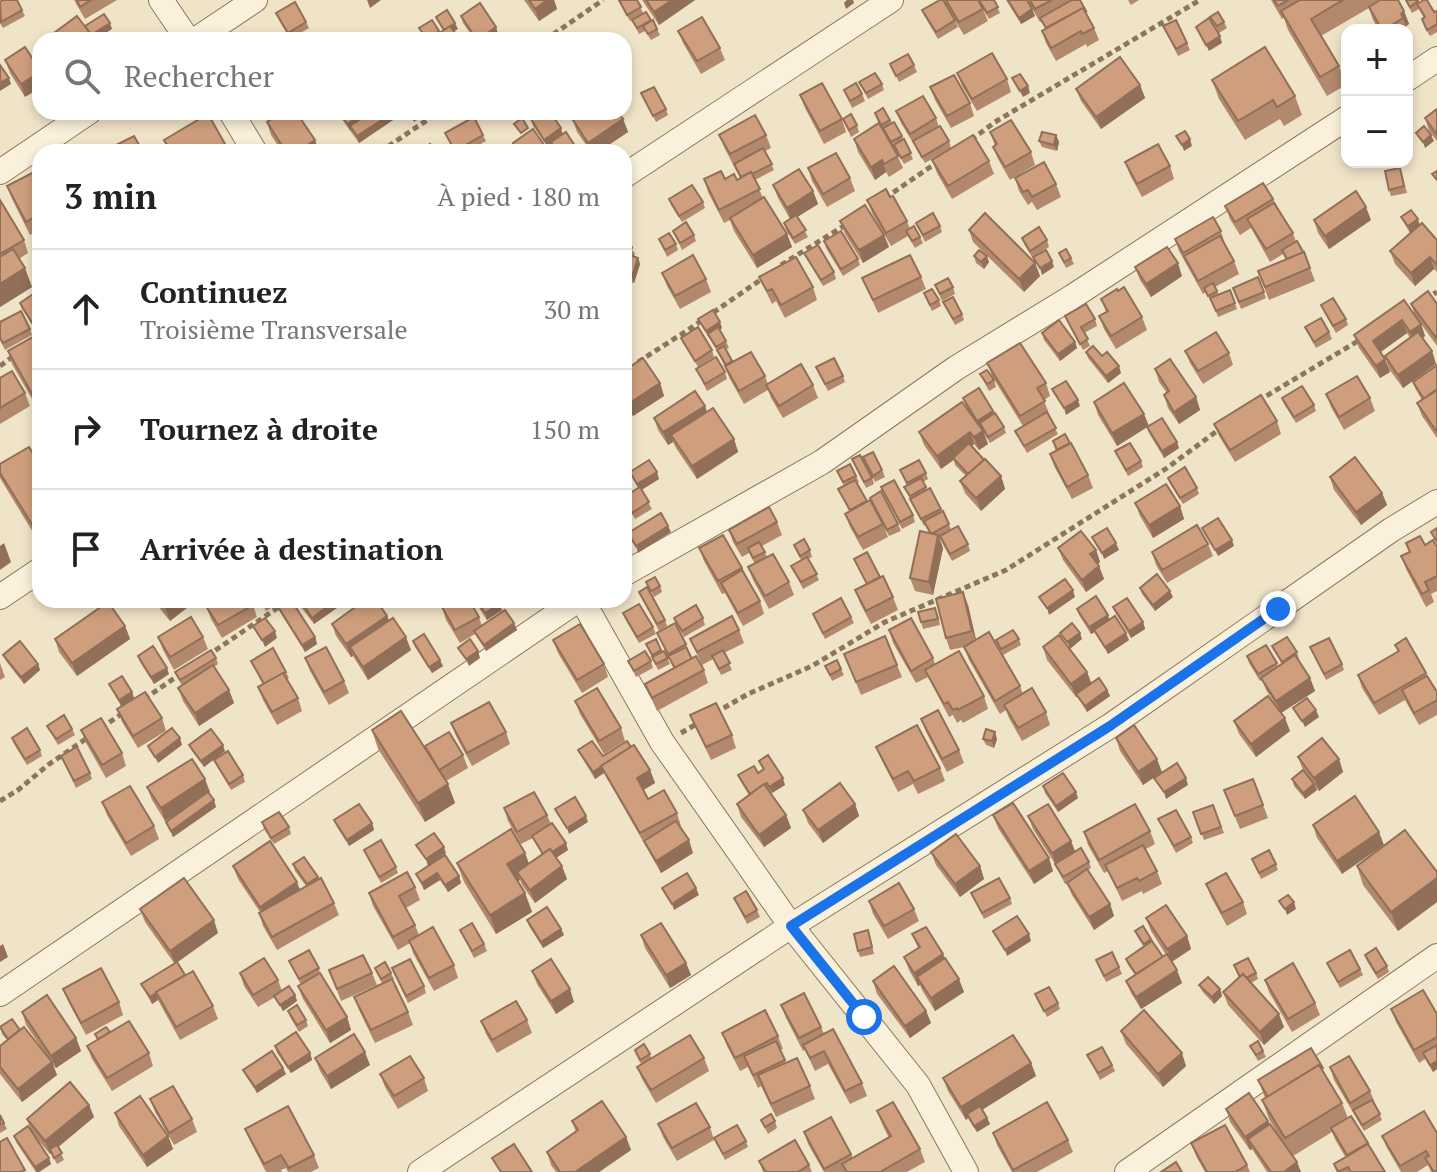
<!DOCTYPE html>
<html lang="fr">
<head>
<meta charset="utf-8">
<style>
  body { margin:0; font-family:"PT Serif",serif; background:#f6f6f6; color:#222 }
  .controls { position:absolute; right:24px; top:24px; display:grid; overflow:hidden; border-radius:16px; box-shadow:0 4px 12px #0003 }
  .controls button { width:72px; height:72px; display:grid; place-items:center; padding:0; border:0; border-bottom:2px solid #e0e0e0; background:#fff; color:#222; font:40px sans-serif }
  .stop { position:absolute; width:24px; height:24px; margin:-18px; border:6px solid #1a73e8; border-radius:50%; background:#fff }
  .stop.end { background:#1a73e8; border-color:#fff; box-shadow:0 2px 8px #0008 }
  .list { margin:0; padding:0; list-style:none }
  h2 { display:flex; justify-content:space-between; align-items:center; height:104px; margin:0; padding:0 32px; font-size:34px }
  h2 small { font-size:26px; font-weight:400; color:#767676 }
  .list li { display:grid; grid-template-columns:52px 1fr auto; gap:24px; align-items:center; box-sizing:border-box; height:120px; padding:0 32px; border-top:2px solid #e0e0e0 }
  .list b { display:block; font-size:30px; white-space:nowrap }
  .list p { margin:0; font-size:26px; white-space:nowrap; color:#767676 }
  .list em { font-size:26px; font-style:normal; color:#767676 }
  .icon { flex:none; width:44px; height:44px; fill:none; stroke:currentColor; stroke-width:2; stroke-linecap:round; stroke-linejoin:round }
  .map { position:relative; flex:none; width:1437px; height:1172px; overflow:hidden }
  .search { position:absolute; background:#fff; box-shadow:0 4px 12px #0003; left:32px; top:32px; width:600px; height:88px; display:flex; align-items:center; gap:20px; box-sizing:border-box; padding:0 28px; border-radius:24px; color:#767676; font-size:30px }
  .panel { position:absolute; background:#fff; box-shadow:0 4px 12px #0003; left:32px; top:144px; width:600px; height:464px; border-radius:24px }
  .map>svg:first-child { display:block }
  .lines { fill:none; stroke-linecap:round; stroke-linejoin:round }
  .minor-casing { stroke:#8d765c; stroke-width:26 }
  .path { stroke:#8d765c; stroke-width:5; stroke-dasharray:6 4; stroke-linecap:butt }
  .minor { stroke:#faf1dc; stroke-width:24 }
  .wall { fill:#b2896c }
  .shaded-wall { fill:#916f58 }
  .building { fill:#cf9f7d; stroke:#916f58; stroke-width:2 }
  .route { stroke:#1a73e8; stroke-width:10 }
</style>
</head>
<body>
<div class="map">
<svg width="1437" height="1172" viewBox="0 0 1437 1172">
  <rect width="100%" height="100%" fill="#f0e4c8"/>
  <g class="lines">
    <defs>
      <g id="minor">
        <polyline points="161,0 188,40"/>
        <polyline points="195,40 255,0"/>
        <polyline points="1407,79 1437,59"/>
        <polyline points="231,112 255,152"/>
        <polyline points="0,172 89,112"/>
        <polyline points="624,176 891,0"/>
        <polyline points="624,574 822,462 956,368 1072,297 1347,118"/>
        <polyline points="0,597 40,570"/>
        <polyline points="582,600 662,742 791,926 918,1085 966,1172"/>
        <polyline points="0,994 578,600"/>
        <polyline points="420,1172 791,926 1110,726 1391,530 1437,502"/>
        <polyline points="1127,1172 1437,956"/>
      </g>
    </defs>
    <use href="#minor" class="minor-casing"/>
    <g class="path">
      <polyline points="545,40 603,0"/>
      <polyline points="971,140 995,122 1200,0"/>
      <polyline points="380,152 439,112"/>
      <polyline points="885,198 939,161"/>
      <polyline points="781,265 847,224"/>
      <polyline points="1425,299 1437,292"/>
      <polyline points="638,362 688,330 766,276"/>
      <polyline points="0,366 15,355"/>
      <polyline points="1258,401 1363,338"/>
      <polyline points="207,656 289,600"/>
      <polyline points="144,699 182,673"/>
      <polyline points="715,713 748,694 812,666 885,622 1006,570 1167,468 1221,428"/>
      <polyline points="101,728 123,713"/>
      <polyline points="681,733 700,722"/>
      <polyline points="0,801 18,790 48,765 90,736"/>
    </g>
    <use href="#minor" class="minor"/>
  </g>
  <g class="wall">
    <polygon points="74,0 117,0 85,19"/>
    <polygon points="524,0 554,0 557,9 539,21"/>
    <polygon points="618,0 637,0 643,13 630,21"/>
    <polygon points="642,0 695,0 659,25"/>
    <polygon points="939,0 994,0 1000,13 989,19 983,9 988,21 964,35 955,21 958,27 938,39 925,17 922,10"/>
    <polygon points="1006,0 1027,0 1035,16 1021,24"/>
    <polygon points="1027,0 1080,0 1094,28 1099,40 1087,47 1086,44 1056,61 1046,43 1042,31 1045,29 1042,21 1040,22"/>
    <polygon points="1128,0 1139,0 1131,5"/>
    <polygon points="1271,0 1398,0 1404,11 1409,24 1406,26 1408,31 1407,32 1407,30 1379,30 1373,20 1369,8 1321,36 1339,66 1346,85 1327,96 1288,30 1284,18 1282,19"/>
    <polygon points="1405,0 1418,0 1419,3 1437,13 1437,32 1430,36 1424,26 1422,19 1424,18 1419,9 1412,13"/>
    <polygon points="0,2 22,10 25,16 3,28 0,23"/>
    <polygon points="646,12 651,21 657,29 660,35 651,40 645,31 639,34 632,20"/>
    <polygon points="276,13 306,22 309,28 290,39 279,20"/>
    <polygon points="461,16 496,27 498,34 489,40 475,40 463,23"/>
    <polygon points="1210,17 1224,22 1227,28 1219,33"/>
    <polygon points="1163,26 1187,43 1190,50 1178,56"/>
    <polygon points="678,31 720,48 725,60 701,74 683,43"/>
    <polygon points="25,47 25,97 10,73 5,60"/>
    <polygon points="890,64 914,65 917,72 899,82"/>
    <polygon points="957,73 1007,79 1011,92 977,111 962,86"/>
    <polygon points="1212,80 1295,96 1302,115 1284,126 1280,119 1245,140 1219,99"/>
    <polygon points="859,82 882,84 884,90 868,99"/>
    <polygon points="1140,85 1145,98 1101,129 1081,101 1076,89"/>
    <polygon points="930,87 970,103 974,116 951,128 935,100"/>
    <polygon points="844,90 862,94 865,101 852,108"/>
    <polygon points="641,93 666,109 668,115 656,122"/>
    <polygon points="800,95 842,119 846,132 824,144 805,108"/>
    <polygon points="1437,109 1437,141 1429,131 1425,118"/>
    <polygon points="896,111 936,118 939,127 949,141 951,148 925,163 901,123"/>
    <polygon points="337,112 367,112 368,114 396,118 359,143"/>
    <polygon points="482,112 493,112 494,115 485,119"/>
    <polygon points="571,112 582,112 573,117"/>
    <polygon points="875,113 890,120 902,136 913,159 904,164 895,148 894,148 903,168 889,177 886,172 875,180 858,152 854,139 879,124"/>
    <polygon points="531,119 563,134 578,152 556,152 552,143 547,146 533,126"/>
    <polygon points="623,119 628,132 598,152 591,152 577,132 573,120"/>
    <polygon points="843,119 857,125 859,132 851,137"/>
    <polygon points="267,122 315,140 319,152 282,152 271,135"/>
    <polygon points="990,132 1031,152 1035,165 1010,180 998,159 993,147 995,146"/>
    <polygon points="445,133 483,135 486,141 467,152 454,152"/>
    <polygon points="719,135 766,135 771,148 765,151 774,170 755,180 763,198 787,234 792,247 757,268 734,231 730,220 724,223 708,192 704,179 737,180 740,178 724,147"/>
    <polygon points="1056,135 1059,142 1057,151 1042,147 1039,141"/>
    <polygon points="164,140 225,144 228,152 168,152"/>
    <polygon points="932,160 989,161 994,174 952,199 937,173"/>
    <polygon points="1125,162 1170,166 1174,179 1142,197 1130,175"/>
    <polygon points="808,168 850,178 855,191 827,207 812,181"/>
    <polygon points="1402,174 1407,193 1391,196 1389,190"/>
    <polygon points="1015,178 1056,184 1061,197 1037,210 1032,202 1028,205 1019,191"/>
    <polygon points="40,182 40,230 30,235 12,199 7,186"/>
    <polygon points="773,185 813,191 818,204 797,217 808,237 795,244 786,230 784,223 790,219 778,198"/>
    <polygon points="890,197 907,221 910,229 920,237 923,243 915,248 908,236 891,246 872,213 867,200"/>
    <polygon points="669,199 703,202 705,208 682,222 671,205"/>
    <polygon points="1273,199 1293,233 1296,242 1305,255 1315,281 1269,300 1258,271 1286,260 1283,254 1270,262 1251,228 1240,235 1230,219 1225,206"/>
    <polygon points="0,200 24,240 28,253 19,259 32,287 0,307"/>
    <polygon points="1401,217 1420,224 1437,240 1437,272 1434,269 1415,286 1395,264 1390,251 1410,233 1404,223"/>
    <polygon points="1314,220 1371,220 1329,249 1318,233"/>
    <polygon points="840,221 884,235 889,247 863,263 845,234"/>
    <polygon points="916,223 940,226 942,232 925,242"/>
    <polygon points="969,230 1035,263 1040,276 1024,292 973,242"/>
    <polygon points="673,231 694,235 696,241 682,250"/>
    <polygon points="1221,231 1225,244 1234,261 1239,274 1215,287 1219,295 1230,290 1237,309 1218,317 1212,302 1206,292 1203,294 1189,269 1179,251 1175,239"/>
    <polygon points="1022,238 1047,240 1049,247 1032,257 1024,244"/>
    <polygon points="659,239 676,244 678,250 667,257"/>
    <polygon points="824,241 858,259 860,265 843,276 826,248"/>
    <polygon points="624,244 635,253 634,256 638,258 640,264 634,283 624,280"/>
    <polygon points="804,253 834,272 836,279 823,286 807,259"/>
    <polygon points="1059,253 1071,258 1074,264 1066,268"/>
    <polygon points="974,256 989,262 984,269 976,263"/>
    <polygon points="1135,267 1182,276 1151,297 1140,280"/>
    <polygon points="662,273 706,279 711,292 680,309 667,286"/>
    <polygon points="759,277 813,287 817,300 785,318 776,301 772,304"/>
    <polygon points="921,277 926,289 878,313 862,278"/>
    <polygon points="1258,277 1266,298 1241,309 1233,288"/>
    <polygon points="935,285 953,287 955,294 942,301"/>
    <polygon points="40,292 40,330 37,332 22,309 20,303"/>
    <polygon points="924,293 939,300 941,306 932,311"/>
    <polygon points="1101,299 1142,317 1147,330 1116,349 1104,329 1099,316 1106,312"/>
    <polygon points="943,302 962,314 964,320 955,325"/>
    <polygon points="1411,304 1437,304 1437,346 1421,324 1425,336 1423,338 1432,351 1436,364 1403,388 1389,369 1385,356 1410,338 1407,333 1380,352 1385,359 1390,372 1380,378 1359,348 1354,335 1415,315"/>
    <polygon points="1321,305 1346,319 1348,325 1336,333"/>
    <polygon points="1065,316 1095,319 1097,326 1084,333 1090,346 1083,350"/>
    <polygon points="698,319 722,328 720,330 726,341 729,348 726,349 733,362 765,376 768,384 813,385 818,398 783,418 771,398 768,390 744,404 730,379 718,352 701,325"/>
    <polygon points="0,322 30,329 32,335 5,350 0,340"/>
    <polygon points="1305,327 1329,332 1332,339 1316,348"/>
    <polygon points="40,333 40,413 12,364 8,351"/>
    <polygon points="1042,333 1075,342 1077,348 1060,361 1044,340"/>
    <polygon points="681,338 712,350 714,357 698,367 684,344"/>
    <polygon points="1185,351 1229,353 1233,365 1203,384 1190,363"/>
    <polygon points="1086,352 1102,356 1121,373 1108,383 1088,358"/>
    <polygon points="987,363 1046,383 1050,396 1044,400 1049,414 1048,415 1058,434 1027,453 1015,431 1023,426 992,376"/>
    <polygon points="1437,365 1437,438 1422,416 1417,403 1422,400 1415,388 1413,382"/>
    <polygon points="816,367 843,376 845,382 828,391"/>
    <polygon points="696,369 725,372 727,379 707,391"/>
    <polygon points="1155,369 1196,397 1200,410 1179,424 1168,408 1164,395 1167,393 1159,382"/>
    <polygon points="624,371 660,383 664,396 633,416 624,403"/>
    <polygon points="980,374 994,380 996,387 989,391"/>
    <polygon points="0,378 25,393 30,406 0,424"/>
    <polygon points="1326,394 1370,398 1375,411 1344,430 1331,407"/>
    <polygon points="963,398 993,411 1004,427 1006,433 990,443 984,433 988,444 979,450 974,444 972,446 1001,476 1005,489 981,511 965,493 960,481 966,476 955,465 954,460 941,469 924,445 919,432 974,419 965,404"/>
    <polygon points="1282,398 1314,405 1316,411 1296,423 1284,404"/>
    <polygon points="1094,402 1148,426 1179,448 1164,458 1149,433 1147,427 1117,446 1098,415"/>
    <polygon points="705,406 707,412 734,439 738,452 697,479 676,448 673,442 668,445 658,430 654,418"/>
    <polygon points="1277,421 1281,434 1235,462 1219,436 1214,424"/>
    <polygon points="1053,441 1088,475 1093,488 1072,499 1054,466 1050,454 1056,450"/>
    <polygon points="1115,451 1141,461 1143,467 1128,476"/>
    <polygon points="863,457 882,470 885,477 875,482"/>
    <polygon points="852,459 872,478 874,484 866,488"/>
    <polygon points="0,464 40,465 40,537 37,539 0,478"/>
    <polygon points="900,470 926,473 928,479 923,482 927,490 930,488 951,529 968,544 970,551 952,561 939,537 943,548 933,595 915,591 910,578 929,533 925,525 924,526 907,493 904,487 907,486"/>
    <polygon points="837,471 856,476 859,482 857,483 867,502 898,524 901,531 889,536 884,526 888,537 863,550 850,527 845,514 849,511 838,489 844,486"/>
    <polygon points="630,472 659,479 641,490 652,509 635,519 624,500 638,488"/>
    <polygon points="1330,477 1382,493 1387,505 1361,525 1334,490"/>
    <polygon points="1168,478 1197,488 1199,494 1183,504 1170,484"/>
    <polygon points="881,487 913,515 915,522 902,529"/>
    <polygon points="1135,503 1180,506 1184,519 1153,538 1140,516"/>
    <polygon points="777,522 782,535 762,546 767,557 789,582 794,595 769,609 753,580 748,567 755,564 749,553 742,557 733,542 729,530"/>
    <polygon points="1406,543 1425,545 1437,547 1437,591 1431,594 1434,602 1426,607 1406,569 1401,556 1410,552"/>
    <polygon points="1208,544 1213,556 1167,583 1156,565 1152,552"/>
    <polygon points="794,545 810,550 812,557 808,559 819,580 803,589 791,566 801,560"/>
    <polygon points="699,548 742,568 760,601 764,614 743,626 725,593 722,594 704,561"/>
    <polygon points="1058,548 1096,550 1100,562 1098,564 1104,579 1086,592 1063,560"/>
    <polygon points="854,559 880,577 893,597 898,610 871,624 860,603 855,590 867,585"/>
    <polygon points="646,582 660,586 662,592 654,597"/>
    <polygon points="1140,588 1173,597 1155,611 1142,594"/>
    <polygon points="639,592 665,620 667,626 659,631"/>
    <polygon points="153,600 197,600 170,621"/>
    <polygon points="260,600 285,600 266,611"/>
    <polygon points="474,600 497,600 502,610 487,620"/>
    <polygon points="299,601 341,605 314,624 301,607"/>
    <polygon points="253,605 257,617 222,638 211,619 206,606"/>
    <polygon points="277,605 315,637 317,644 305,652 280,612"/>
    <polygon points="968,605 976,640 1020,686 1023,694 1046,712 1050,725 1022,741 1009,718 1006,710 1000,714 969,660 964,647 950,650 946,638"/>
    <polygon points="442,607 479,617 482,626 514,623 517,630 486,651 475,634 460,643 446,620"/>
    <polygon points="1113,607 1143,622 1145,629 1131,638 1116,614"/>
    <polygon points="1077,609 1108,615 1109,620 1129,640 1108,654 1095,632 1091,634 1079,615"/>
    <polygon points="623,613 653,627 656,634 639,643 626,620"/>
    <polygon points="813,614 851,617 854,623 825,639"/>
    <polygon points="938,614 940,625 923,629 921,622"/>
    <polygon points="387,616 389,620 411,650 368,680 353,656 351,657 336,636 332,624"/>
    <polygon points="674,618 703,618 705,625 684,637"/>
    <polygon points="125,626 130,639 77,676 59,652 55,639"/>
    <polygon points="739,630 744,643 724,653 732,670 721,675 713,659 702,665 690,639"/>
    <polygon points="889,630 933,658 935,664 984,696 988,709 963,723 961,720 957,723 953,715 949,717 928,677 916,683 893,643"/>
    <polygon points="657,633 686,644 692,659 704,670 708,683 657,711 645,684 674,669"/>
    <polygon points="158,637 203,637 208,649 174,670 163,650"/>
    <polygon points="656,639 662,652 664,651 670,664 658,670 646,644"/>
    <polygon points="1019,639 1021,645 1003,655 996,640"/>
    <polygon points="553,640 604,664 608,677 582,693 558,653"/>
    <polygon points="413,641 443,666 432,673 415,647"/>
    <polygon points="1395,645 1426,673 1437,692 1437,715 1419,725 1405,700 1379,715 1362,688 1358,675 1398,652"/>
    <polygon points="1272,646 1297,652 1299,659 1298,660 1310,678 1315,691 1281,713 1290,731 1256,757 1239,734 1234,721 1277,707 1266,690 1262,680 1260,681 1249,663 1247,656 1277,663 1278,667 1282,664"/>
    <polygon points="1043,647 1087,672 1091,683 1107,690 1110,696 1087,712 1077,696 1076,697 1047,660"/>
    <polygon points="1310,647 1342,664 1344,670 1326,680"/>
    <polygon points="844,654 897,665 902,677 861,695"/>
    <polygon points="3,655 38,664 40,670 24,684 6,661"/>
    <polygon points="138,656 169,674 154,684 140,662"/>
    <polygon points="216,658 218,664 214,667 229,690 234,703 199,726 183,701 178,688 182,686 175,672"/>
    <polygon points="305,658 344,681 349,693 329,705 310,671"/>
    <polygon points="251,661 286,672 289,678 287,679 298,698 302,711 277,725 263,700 258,687 263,685"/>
    <polygon points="628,661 651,661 653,668 636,677"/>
    <polygon points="0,663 5,677 0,680"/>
    <polygon points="825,666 841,669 844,675 832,681"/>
    <polygon points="109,684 132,692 134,698 162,718 166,731 138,748 122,722 117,709 121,706 112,690"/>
    <polygon points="575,701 621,728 625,741 604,754 580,714"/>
    <polygon points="690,715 732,735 736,748 711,760"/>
    <polygon points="921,719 959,750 964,763 947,772 926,732"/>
    <polygon points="451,723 506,732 510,744 472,766 456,736"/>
    <polygon points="47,726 72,729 75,735 58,745"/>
    <polygon points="81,730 122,753 126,766 106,778 86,743"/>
    <polygon points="372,730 427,752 425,746 463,755 468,768 446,781 455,803 425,822 378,749"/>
    <polygon points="12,738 40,750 42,756 27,765 14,744"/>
    <polygon points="1116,738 1162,772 1143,785 1120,751"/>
    <polygon points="983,739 997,739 994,748 986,745"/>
    <polygon points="189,745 225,751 204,767 192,751"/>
    <polygon points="876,747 940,768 945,781 918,794 913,784 898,792 881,759"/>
    <polygon points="578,750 650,770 655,783 643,790 648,799 677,813 681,826 680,826 693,853 661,873 604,773 595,779 581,756"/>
    <polygon points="61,756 90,773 92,779 76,788"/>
    <polygon points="1298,757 1339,759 1343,772 1319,791 1315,786 1317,790 1305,799 1294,786 1292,779 1303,770"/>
    <polygon points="214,760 243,775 245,782 231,790 217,766"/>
    <polygon points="759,761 785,785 772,793 768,790 786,815 791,828 764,847 741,817 737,804 749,795 741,782 738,775 758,773 763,770"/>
    <polygon points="1253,779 1268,818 1240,829 1224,790"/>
    <polygon points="1043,786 1078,798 1058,812 1045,793"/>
    <polygon points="147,787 210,792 209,793 216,807 173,837 166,822 197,800 165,821 152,800"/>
    <polygon points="1355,796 1342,874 1317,838 1313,825"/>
    <polygon points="102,802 154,826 159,839 131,856 107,815"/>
    <polygon points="855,804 859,816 823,843 808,823 803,810"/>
    <polygon points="1213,805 1224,833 1204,840 1193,812"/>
    <polygon points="504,808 547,815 551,824 568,850 556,858 567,879 535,903 522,885 520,880 518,881 525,893 532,912 496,934 464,882 457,863 525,853 529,864 542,854 533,838 521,844 508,821"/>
    <polygon points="993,815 1053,871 1034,884 998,828"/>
    <polygon points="1028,816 1071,841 1075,852 1089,862 1091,868 1088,870 1110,904 1114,916 1094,930 1072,895 1067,883 1069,881 1065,884 1055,864 1033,829"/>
    <polygon points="1158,819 1191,837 1193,843 1176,853"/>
    <polygon points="334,820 372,823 374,830 349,846 337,827"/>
    <polygon points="262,822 289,827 291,834 274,844 264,829"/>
    <polygon points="1150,831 1155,844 1146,849 1157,871 1162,884 1143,894 1142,891 1122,901 1108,871 1104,873 1088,845 1084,832"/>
    <polygon points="364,850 396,867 398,873 381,883"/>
    <polygon points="931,852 980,866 984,879 960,897 936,865"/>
    <polygon points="1252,859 1276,864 1278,870 1261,879"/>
    <polygon points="293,864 319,879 334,903 339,915 277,950 263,926 259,913 260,912 238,879 233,866 300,890 306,886 295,871"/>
    <polygon points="1357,866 1437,872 1437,902 1398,931 1363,885"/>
    <polygon points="416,874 459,876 461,883 448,892 440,880 424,890"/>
    <polygon points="1206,884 1243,902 1247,914 1227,926 1211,897"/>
    <polygon points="415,887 420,900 406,908 415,925 419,935 454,965 458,978 434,991 413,953 410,943 398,950 373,906 369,893"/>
    <polygon points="971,893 1010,898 1012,904 984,919"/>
    <polygon points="734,898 757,910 760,917 747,924"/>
    <polygon points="869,901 914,909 919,921 888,939 873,914"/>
    <polygon points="140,909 218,933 177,962 185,975 213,1006 218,1019 180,1040 158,1000 152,1004 141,984 174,963 145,922"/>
    <polygon points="1146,918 1187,936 1191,949 1172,962 1182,983 1141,1009 1131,993 1126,981 1135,975 1128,965 1126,959 1144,947 1138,938 1135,931 1143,926 1163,957 1166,955 1151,931"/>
    <polygon points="527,920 561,929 564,935 543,948 529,926"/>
    <polygon points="460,930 484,944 487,951 474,958"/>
    <polygon points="912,934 945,958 964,992 935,1011 922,990 920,985 918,986 909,970 904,957 918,948"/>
    <polygon points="641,935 686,963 691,975 670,988 645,948"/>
    <polygon points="870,937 874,954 860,957 858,951"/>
    <polygon points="1365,955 1387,966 1389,972 1378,979 1367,961"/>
    <polygon points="1096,960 1119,967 1122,974 1106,982"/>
    <polygon points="289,961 319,968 320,974 347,1017 351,1030 330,1043 303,999 298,986 301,985"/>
    <polygon points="1327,963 1360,969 1363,975 1340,988"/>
    <polygon points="1234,965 1256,973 1258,979 1251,983 1284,1027 1264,1045 1228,1005 1223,992 1239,978"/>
    <polygon points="375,968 391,973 394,979 392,980 408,1012 413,1025 375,1043 359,1010 354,997 382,983"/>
    <polygon points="392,968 424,986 426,993 408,1003"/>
    <polygon points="329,970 372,973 377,985 341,1001"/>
    <polygon points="532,971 574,1002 556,1014 537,984"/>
    <polygon points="240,973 278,980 282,991 295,995 297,1001 283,1011 275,997 258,1007 244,986"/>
    <polygon points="1265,980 1315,1003 1320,1015 1292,1032 1269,992"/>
    <polygon points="873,981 926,1011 931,1023 910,1038 877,994"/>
    <polygon points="1199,985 1220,989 1222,996 1214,1004 1202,991"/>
    <polygon points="63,989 119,1002 123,1015 86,1035 68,1001"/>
    <polygon points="1035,994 1058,1003 1060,1009 1047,1017"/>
    <polygon points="781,1005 821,1027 824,1034 862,1083 867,1096 850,1104 828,1064 815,1071 805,1050 803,1051 786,1018"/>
    <polygon points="1391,1009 1437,1014 1437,1069 1433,1072 1425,1059 1419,1063 1396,1022"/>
    <polygon points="288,1011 306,1020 308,1026 299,1032 290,1017"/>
    <polygon points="22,1012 76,1038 81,1051 56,1068 53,1065 57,1075 22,1102 0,1074 0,1046 7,1040 2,1034 0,1027 20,1030 47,1056 26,1025"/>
    <polygon points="527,1020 532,1033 497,1053 486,1034 481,1021"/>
    <polygon points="1121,1031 1186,1066 1163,1087 1126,1044"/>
    <polygon points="110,1032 149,1053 153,1066 112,1091 92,1059 87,1046 97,1040 95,1034"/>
    <polygon points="722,1033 778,1036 783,1049 780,1050 786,1063 810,1086 815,1099 776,1117 761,1086 758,1088 748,1067 740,1071 727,1046"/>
    <polygon points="275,1046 310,1053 312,1060 291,1073 277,1053"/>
    <polygon points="1250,1046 1263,1051 1266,1057 1258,1061"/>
    <polygon points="635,1050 650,1054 651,1058 704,1058 709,1071 656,1103 642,1079 637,1067 641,1064"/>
    <polygon points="1087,1055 1112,1065 1115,1071 1100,1080"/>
    <polygon points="315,1058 370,1065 331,1089 320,1071"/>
    <polygon points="1031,1063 1036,1076 982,1110 990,1124 977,1132 968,1118 966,1120 948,1091 943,1078"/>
    <polygon points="1330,1067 1370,1091 1382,1120 1364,1131 1334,1080"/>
    <polygon points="243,1070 286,1074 257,1093 246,1076"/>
    <polygon points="380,1074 424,1078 428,1091 398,1109 385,1087"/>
    <polygon points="1326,1077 1342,1103 1348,1118 1351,1116 1385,1172 1337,1172 1334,1164 1346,1158 1336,1141 1332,1132 1293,1156 1301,1172 1267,1172 1252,1149 1250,1150 1230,1122 1226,1109 1268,1121 1283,1143 1269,1119 1262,1100 1265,1098 1258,1080"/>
    <polygon points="150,1099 192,1119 197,1132 174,1145 155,1112"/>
    <polygon points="89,1105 94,1117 58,1147 64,1160 57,1164 51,1153 50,1154 33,1134 51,1164 39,1172 36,1172 16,1142 14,1136 31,1131 27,1119"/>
    <polygon points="877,1111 920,1149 925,1162 907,1172 824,1172 808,1144 804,1132 851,1154 853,1158 889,1138 882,1124"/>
    <polygon points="115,1113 168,1136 173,1149 147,1167 119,1126"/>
    <polygon points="0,1115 7,1129 0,1133"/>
    <polygon points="761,1120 775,1121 777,1128 768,1134"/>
    <polygon points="572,1121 626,1137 631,1150 599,1172 556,1172 551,1165 547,1152 576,1132"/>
    <polygon points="658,1124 710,1127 714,1140 677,1161 663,1137"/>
    <polygon points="245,1129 314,1155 319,1168 311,1172 288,1172 286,1168 281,1170 282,1172 266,1172 250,1141"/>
    <polygon points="993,1133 1068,1140 1073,1152 1037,1172 1012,1172 997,1145"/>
    <polygon points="1437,1133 1437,1172 1431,1172 1428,1165 1417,1172 1401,1172 1387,1148 1382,1136"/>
    <polygon points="714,1138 746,1141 748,1147 725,1160"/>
    <polygon points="1191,1143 1247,1165 1250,1172 1205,1172 1196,1156"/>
    <polygon points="759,1161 809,1165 812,1172 763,1172"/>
  </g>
  <g class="shaded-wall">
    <polygon points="367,0 381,0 370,8"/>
    <polygon points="547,0 554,0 557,9 539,21 535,9"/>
    <polygon points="672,0 695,0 659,25 654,12"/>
    <polygon points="847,0 853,0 854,3 846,9 844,3"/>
    <polygon points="1032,9 1035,16 1021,24 1019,18"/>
    <polygon points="1404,11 1409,24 1406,26 1401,14"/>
    <polygon points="110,23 112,29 95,40 90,35"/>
    <polygon points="455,23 458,29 446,36 444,30"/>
    <polygon points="496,27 498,34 489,40 477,40"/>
    <polygon points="1220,36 1222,43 1209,51 1206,45"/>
    <polygon points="40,72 40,88 25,97 21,84"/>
    <polygon points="9,78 11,84 0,91 0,83"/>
    <polygon points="1140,85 1145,98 1101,129 1096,117"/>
    <polygon points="1028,86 1030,93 1023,97 1020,91"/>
    <polygon points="367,112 369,118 350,126 351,130 350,131 347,124"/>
    <polygon points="394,112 396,118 359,143 357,136"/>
    <polygon points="416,112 428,112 414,122 411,115"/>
    <polygon points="623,119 628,132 598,152 592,152 588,143"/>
    <polygon points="561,128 563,135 547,146 544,140"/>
    <polygon points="1056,135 1059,142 1057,151 1054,145"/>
    <polygon points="1431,135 1434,141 1425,148 1423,142"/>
    <polygon points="1190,139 1192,146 1184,151 1182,145"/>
    <polygon points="315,140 319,152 297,152"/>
    <polygon points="882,160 886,172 875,180 871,167"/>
    <polygon points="813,191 818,204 791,221 787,208"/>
    <polygon points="1366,207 1371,220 1329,249 1325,236"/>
    <polygon points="1418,219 1420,226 1410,233 1408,226"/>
    <polygon points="787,234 792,247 757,268 753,255"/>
    <polygon points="884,235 889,247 863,263 859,250"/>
    <polygon points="987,256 989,262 984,269 981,262"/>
    <polygon points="1430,257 1434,269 1415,286 1411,273"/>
    <polygon points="638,258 640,264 634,283 632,277"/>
    <polygon points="1052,261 1054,267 1042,275 1040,268"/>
    <polygon points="1035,263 1040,276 1024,292 1019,279"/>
    <polygon points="1178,263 1182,276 1151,297 1146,284"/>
    <polygon points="25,268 32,287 0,307 0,284"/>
    <polygon points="1402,320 1407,333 1378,354 1373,341"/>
    <polygon points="40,322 40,330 37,332 34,326"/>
    <polygon points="720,322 722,328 708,337 706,331"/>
    <polygon points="1421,324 1425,336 1415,344 1410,332"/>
    <polygon points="1075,342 1077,348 1060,361 1058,354"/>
    <polygon points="626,343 631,356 624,361 624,345"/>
    <polygon points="1432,351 1436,364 1403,388 1398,375"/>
    <polygon points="1385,359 1390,372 1380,378 1376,366"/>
    <polygon points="1119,366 1121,373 1108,383 1106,376"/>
    <polygon points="660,383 664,396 633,416 628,404"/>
    <polygon points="1196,397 1200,410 1179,424 1174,412"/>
    <polygon points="1078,400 1080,406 1066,415 1064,408"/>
    <polygon points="705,406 709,418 671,435 673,442 668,445 663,432"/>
    <polygon points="993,411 996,417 980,427 977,421"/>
    <polygon points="1144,414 1149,426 1117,446 1112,433"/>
    <polygon points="983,431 988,444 979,450 974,437"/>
    <polygon points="970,432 974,444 941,469 937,456"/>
    <polygon points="734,439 738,452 697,479 692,466"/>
    <polygon points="1177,442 1179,448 1164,458 1162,451"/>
    <polygon points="657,472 659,479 640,491 637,484"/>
    <polygon points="1001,476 1005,489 981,511 976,498"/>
    <polygon points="1382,493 1387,505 1361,525 1356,512"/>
    <polygon points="1180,506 1184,519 1153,538 1149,525"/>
    <polygon points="668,526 671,532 638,553 636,546"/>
    <polygon points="938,535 943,548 933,595 929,582"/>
    <polygon points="1232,540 1234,546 1218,556 1215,550"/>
    <polygon points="4,543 11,562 0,570 0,546"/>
    <polygon points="1116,543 1119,550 1104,559 1102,553"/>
    <polygon points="1096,550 1100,562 1095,567 1090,554"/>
    <polygon points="1099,566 1104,579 1086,592 1082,580"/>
    <polygon points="1073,590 1075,597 1049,615 1047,608"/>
    <polygon points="1170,591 1173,597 1155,611 1153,605"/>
    <polygon points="963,592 968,605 977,644 972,631"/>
    <polygon points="166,600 197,600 170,621 163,602"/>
    <polygon points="336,600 339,600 341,605 314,624 312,618"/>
    <polygon points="499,604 502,610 487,620 485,613"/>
    <polygon points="1108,615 1110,622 1091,634 1089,627"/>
    <polygon points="387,616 392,628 350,647 353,656 351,657 346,644"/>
    <polygon points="1143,622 1145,629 1131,638 1129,631"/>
    <polygon points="514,623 517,630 486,651 484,645"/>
    <polygon points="125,626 130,639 77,676 72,663"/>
    <polygon points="275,631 277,638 265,647 262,640"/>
    <polygon points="1080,633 1082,639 1070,649 1067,642"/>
    <polygon points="1126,633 1129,640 1108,654 1105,647"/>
    <polygon points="315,637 317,644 305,652 302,645"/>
    <polygon points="406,637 411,650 368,680 363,667"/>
    <polygon points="478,651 480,658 469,666 466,659"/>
    <polygon points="440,660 443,666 432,673 429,667"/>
    <polygon points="38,664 40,670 24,684 21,677"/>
    <polygon points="167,668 169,674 154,684 151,677"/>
    <polygon points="1087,672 1092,685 1076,697 1071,684"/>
    <polygon points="1310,678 1315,691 1281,713 1276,701"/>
    <polygon points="229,690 234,703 199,726 195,713"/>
    <polygon points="1107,690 1110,696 1087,712 1085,706"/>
    <polygon points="132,692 134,698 121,706 119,700"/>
    <polygon points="1316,710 1319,717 1305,727 1302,721"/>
    <polygon points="1285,718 1290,731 1256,757 1251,744"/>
    <polygon points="995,732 997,739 994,748 992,741"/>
    <polygon points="180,738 182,745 158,763 155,757"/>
    <polygon points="223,745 225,751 204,767 201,761"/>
    <polygon points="1157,759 1162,772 1143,785 1138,772"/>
    <polygon points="1339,759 1343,772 1319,791 1314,778"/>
    <polygon points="601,767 604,773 595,779 593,772"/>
    <polygon points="650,770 655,783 642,791 637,778"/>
    <polygon points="783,778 785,785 772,793 769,787"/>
    <polygon points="1186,778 1188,785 1166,799 1164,792"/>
    <polygon points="205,779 210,792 165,821 161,808"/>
    <polygon points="448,784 455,803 425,822 418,803"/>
    <polygon points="1314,784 1317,790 1305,799 1303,793"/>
    <polygon points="1076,792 1078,798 1058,812 1056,806"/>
    <polygon points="214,800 216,807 173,837 171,831"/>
    <polygon points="855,804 859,816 823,843 818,830"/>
    <polygon points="786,815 791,828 764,847 759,835"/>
    <polygon points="586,816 588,822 569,834 567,828"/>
    <polygon points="372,823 374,830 349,846 347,840"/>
    <polygon points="1379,832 1384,845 1342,874 1337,861"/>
    <polygon points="689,840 693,853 661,873 656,861"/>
    <polygon points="1071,841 1076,854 1056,866 1052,853"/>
    <polygon points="566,843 568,850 548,863 545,857"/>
    <polygon points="444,847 446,853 428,866 426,859"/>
    <polygon points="525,853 532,872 517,872 520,880 514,883 507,864"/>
    <polygon points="1049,858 1053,871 1034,884 1029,871"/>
    <polygon points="562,866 567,879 535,903 530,890"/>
    <polygon points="980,866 984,879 960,897 955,884"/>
    <polygon points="437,873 440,880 424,890 422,883"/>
    <polygon points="459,876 461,883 448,892 445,885"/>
    <polygon points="1437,878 1437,902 1398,931 1391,912"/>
    <polygon points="297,882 302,895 265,920 260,907"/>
    <polygon points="696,888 699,895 674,910 672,904"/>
    <polygon points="525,893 532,912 496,934 490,915"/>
    <polygon points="1294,902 1296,909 1287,915 1285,909"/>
    <polygon points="1110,904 1114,916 1094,930 1089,917"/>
    <polygon points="214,920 218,933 175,964 170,951"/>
    <polygon points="561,929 564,935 543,948 541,942"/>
    <polygon points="1029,934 1031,941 1007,956 1005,950"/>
    <polygon points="1187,936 1191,949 1171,962 1167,949"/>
    <polygon points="3,944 8,957 0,962 0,946"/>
    <polygon points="943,954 948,967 917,977 920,985 918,986 914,973"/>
    <polygon points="686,963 691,975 670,988 666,975"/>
    <polygon points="1177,970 1182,983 1141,1009 1136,997"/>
    <polygon points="959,979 964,992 935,1011 931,998"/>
    <polygon points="570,989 574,1002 556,1014 551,1001"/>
    <polygon points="1220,989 1222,996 1214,1004 1212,997"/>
    <polygon points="156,993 158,1000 152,1004 150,997"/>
    <polygon points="295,995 297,1001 283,1011 280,1005"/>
    <polygon points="926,1011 931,1023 910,1038 905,1026"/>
    <polygon points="1279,1014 1284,1027 1264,1045 1260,1032"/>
    <polygon points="347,1017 351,1030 330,1043 326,1030"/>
    <polygon points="76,1038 81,1051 56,1068 51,1056"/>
    <polygon points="365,1052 370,1065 331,1089 327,1076"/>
    <polygon points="310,1053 312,1060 291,1073 288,1067"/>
    <polygon points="1182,1053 1186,1066 1163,1087 1158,1074"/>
    <polygon points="1437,1061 1437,1069 1433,1072 1430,1065"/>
    <polygon points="52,1062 57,1075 22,1102 18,1089"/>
    <polygon points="1031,1063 1036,1076 969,1118 967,1114 968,1118 966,1120 961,1107"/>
    <polygon points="283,1068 286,1074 257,1093 255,1087"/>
    <polygon points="89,1105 94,1117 50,1154 45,1141"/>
    <polygon points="987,1118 990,1124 977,1132 974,1126"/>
    <polygon points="1268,1121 1273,1133 1248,1139 1252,1149 1250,1150 1245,1137"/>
    <polygon points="168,1136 173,1149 147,1167 143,1155"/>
    <polygon points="626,1137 631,1150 599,1172 575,1172"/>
    <polygon points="49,1158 51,1164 39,1172 36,1172 35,1167"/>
    <polygon points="1297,1162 1301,1172 1284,1172"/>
  </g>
  <g class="building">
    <polygon points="3,0 17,0 22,10 1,22 0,2"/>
    <polygon points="77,0 91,0 80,7"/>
    <polygon points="529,0 547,0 535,9"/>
    <polygon points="619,0 637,0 641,7 627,15"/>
    <polygon points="646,0 672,0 654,12"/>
    <polygon points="940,0 943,0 955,20 936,32 922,10"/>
    <polygon points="946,0 978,0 983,9 959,22"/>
    <polygon points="979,0 994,0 998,7 987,13"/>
    <polygon points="1008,0 1027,0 1032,9 1019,18"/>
    <polygon points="1030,0 1052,0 1035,9"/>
    <polygon points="1072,0 1080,0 1086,11 1085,11 1083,8 1046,28 1040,18"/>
    <polygon points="1274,0 1288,0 1278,6"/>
    <polygon points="1300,0 1343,0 1311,19 1339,66 1320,77 1281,11"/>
    <polygon points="1380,0 1398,0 1404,11 1401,14 1403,18 1384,30 1382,30 1369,7"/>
    <polygon points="1406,0 1418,0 1418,1 1410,7"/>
    <polygon points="1424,0 1427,0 1434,12 1436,11 1437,13 1437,24 1427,30 1422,19 1425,17 1417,4"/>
    <polygon points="295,2 306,22 288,33 276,13"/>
    <polygon points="480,3 496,27 477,40 461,16"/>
    <polygon points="1083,8 1094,28 1082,34 1081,31 1051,48 1042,31"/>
    <polygon points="447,10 455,23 444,30 436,17"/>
    <polygon points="646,12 651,20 637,28 632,20"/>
    <polygon points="1218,12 1224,22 1217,26 1210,17"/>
    <polygon points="104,14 110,23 91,35 85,26"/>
    <polygon points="77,16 95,40 53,40 50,36"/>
    <polygon points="702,17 720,48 697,61 678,31"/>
    <polygon points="1209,18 1220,36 1206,45 1196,27"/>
    <polygon points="432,20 439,31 427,39 419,28"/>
    <polygon points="653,20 657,29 648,34 643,26"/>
    <polygon points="1176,20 1187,43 1176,49 1163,26"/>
    <polygon points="450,26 460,40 429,40"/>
    <polygon points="311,34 316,40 303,40"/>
    <polygon points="25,47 40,70 40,72 21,84 5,60"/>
    <polygon points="1265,47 1295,96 1277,107 1273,100 1238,121 1212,80"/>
    <polygon points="992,53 1007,79 972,99 957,73"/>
    <polygon points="908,54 914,65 896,76 890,64"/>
    <polygon points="1120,57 1140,85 1096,117 1076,89"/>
    <polygon points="0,65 9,78 0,83"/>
    <polygon points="875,73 882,84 866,93 859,82"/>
    <polygon points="1020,74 1028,86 1020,91 1012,78"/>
    <polygon points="954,75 970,103 947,116 930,87"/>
    <polygon points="822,83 842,119 820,131 800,95"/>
    <polygon points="856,83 862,94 850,101 844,90"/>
    <polygon points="654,87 666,109 653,116 641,93"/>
    <polygon points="923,96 936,118 910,134 896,111"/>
    <polygon points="883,108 890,120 881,125 875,113"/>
    <polygon points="1437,109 1437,135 1425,118"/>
    <polygon points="282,112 296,112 315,140 297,152 286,152 267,122"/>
    <polygon points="339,112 366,112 347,124"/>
    <polygon points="371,112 394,112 357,136 350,126"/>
    <polygon points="542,112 550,112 561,128 544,140 531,119"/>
    <polygon points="584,112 618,112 623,119 588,143 573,120"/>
    <polygon points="208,114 225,144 211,152 171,152 164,140"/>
    <polygon points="851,114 857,125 849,130 843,119"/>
    <polygon points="755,115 766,135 730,154 719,135"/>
    <polygon points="474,117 483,135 455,151 445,133"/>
    <polygon points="522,118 528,128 521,133 514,124"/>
    <polygon points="1011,120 1031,152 1005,167 993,147 997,144 990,132"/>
    <polygon points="894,122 902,136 891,142 883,128"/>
    <polygon points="879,123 898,156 884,164 882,160 871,167 854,139"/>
    <polygon points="940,126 949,141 922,157 913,141"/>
    <polygon points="1424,126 1431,135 1423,142 1416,133"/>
    <polygon points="533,129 549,152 519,152 513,143"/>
    <polygon points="1185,131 1190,139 1182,145 1176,136"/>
    <polygon points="566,132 577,149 572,152 558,152 551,142"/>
    <polygon points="1042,132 1056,135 1054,145 1039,141"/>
    <polygon points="973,135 989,161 948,186 932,160"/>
    <polygon points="134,136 143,152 105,152 104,151"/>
    <polygon points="904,139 911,153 901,158 894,145"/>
    <polygon points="430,144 435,152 418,152"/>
    <polygon points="1158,144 1170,166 1137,184 1125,162"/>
    <polygon points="763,148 772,164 752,174 751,172 741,177 734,164"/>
    <polygon points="836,153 850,178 823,194 808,168"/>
    <polygon points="1044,162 1056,184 1032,197 1028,190 1023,192 1015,178"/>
    <polygon points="1400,168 1404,186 1389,190 1385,171"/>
    <polygon points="799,169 813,191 787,208 773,185"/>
    <polygon points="721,171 725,179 734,174 737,180 751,172 760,189 719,210 704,179"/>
    <polygon points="1437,171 1437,180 1432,174"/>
    <polygon points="34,172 40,182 40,214 26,222 7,186"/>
    <polygon points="1263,183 1273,199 1235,222 1225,206"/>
    <polygon points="692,185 703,202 679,216 669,199"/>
    <polygon points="886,189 890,197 893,196 907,221 886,233 867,200"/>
    <polygon points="1356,191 1366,207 1325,236 1314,220"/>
    <polygon points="764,197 787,234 753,255 730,218"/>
    <polygon points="0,200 24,240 0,254"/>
    <polygon points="1274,203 1293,233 1266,249 1247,219"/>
    <polygon points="865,205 884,235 859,250 840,221"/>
    <polygon points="1411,210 1418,219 1408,226 1401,217"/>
    <polygon points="933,213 940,226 923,235 916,223"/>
    <polygon points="985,213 1035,263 1019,279 969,230"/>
    <polygon points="796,215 806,230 793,238 784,223"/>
    <polygon points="1213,217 1221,231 1183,253 1175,239"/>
    <polygon points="686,222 694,235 680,243 673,231"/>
    <polygon points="1422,223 1437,240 1437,265 1430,257 1411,273 1390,251"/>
    <polygon points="914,226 920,237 912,241 906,231"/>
    <polygon points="1039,227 1047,240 1030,251 1022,238"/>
    <polygon points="841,231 858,259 841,269 824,241"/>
    <polygon points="669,233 676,244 665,250 659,239"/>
    <polygon points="1220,236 1234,261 1198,281 1184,256"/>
    <polygon points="1297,241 1305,255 1304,252 1287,259 1282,250"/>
    <polygon points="624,244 632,247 630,255 638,258 632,277 624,275"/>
    <polygon points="818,245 834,272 821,280 804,253"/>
    <polygon points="1167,247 1178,263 1146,284 1135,267"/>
    <polygon points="13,249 25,268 0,284 0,257"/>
    <polygon points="1066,249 1071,258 1064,262 1059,253"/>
    <polygon points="979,250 987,256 981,262 974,256"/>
    <polygon points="1046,250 1052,261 1040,268 1033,257"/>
    <polygon points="1304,252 1310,268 1265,287 1258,271"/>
    <polygon points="693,255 706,279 675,296 662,273"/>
    <polygon points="910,255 921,277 873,300 862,278"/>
    <polygon points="796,257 813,287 781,305 772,289 767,291 759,277"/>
    <polygon points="1258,277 1264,292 1239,302 1233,288"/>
    <polygon points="948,278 953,287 940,294 935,285"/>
    <polygon points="1213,283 1217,291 1208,296 1204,288"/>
    <polygon points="1124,287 1142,317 1111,336 1099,316 1108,311 1101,299 1117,289 1118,291"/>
    <polygon points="932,289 939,300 930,305 924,293"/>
    <polygon points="39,290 40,322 34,326 20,303"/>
    <polygon points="1230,290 1235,303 1216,311 1210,298"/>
    <polygon points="1428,291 1437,304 1437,339 1411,304"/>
    <polygon points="953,297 962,314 953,319 943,302"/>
    <polygon points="1333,298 1346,319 1333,326 1321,305"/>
    <polygon points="1404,300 1421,324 1410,332 1402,320 1373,341 1385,359 1376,366 1354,335"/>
    <polygon points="1086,304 1095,319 1081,327 1088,339 1080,344 1065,316"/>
    <polygon points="713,310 720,322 706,331 698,319"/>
    <polygon points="21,311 30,329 3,343 0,338 0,322"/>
    <polygon points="1321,318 1329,332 1314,342 1305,327"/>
    <polygon points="1059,320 1075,342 1058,354 1042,333"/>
    <polygon points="698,327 712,350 695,361 681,338"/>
    <polygon points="718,327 726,341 716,347 708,334"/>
    <polygon points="1216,332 1229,353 1198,371 1185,351"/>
    <polygon points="1418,332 1432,351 1398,375 1385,356"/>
    <polygon points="40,333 40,399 36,401 8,351"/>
    <polygon points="1020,343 1046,383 1037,388 1045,401 1020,416 987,363"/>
    <polygon points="724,346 732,361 726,365 717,350"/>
    <polygon points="1093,346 1102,356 1107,352 1119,366 1106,376 1086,352"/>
    <polygon points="751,352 765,376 739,391 725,366"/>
    <polygon points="716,357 725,372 705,384 696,369"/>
    <polygon points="643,358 660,383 628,404 624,397 624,371"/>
    <polygon points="834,358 843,376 825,384 816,367"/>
    <polygon points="1170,359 1196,397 1174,412 1164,395 1169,391 1155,369"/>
    <polygon points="801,364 813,385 779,406 766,385"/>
    <polygon points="1437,365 1437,389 1424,399 1413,382"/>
    <polygon points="987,370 994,380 987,384 980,374"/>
    <polygon points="12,371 25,393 0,408 0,378"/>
    <polygon points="1357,376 1370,398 1339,417 1326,394"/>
    <polygon points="1066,381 1078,400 1064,408 1052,389"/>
    <polygon points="1124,383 1144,414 1112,433 1094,402"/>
    <polygon points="1302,386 1314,405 1294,417 1282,398"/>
    <polygon points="979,388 993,411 977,421 963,398"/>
    <polygon points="1437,390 1437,432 1417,403"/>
    <polygon points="695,391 705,406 663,432 654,418"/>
    <polygon points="1261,395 1277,421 1230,450 1214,424"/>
    <polygon points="962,402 983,431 974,437 970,432 937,456 919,432"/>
    <polygon points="713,408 734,439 692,466 671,435"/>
    <polygon points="1047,412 1056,428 1024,446 1015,431"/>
    <polygon points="995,413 1004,427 988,437 980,423"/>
    <polygon points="1162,418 1177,442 1162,451 1147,427"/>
    <polygon points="1065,434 1070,443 1057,450 1053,441"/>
    <polygon points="969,443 984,460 968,474 953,458"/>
    <polygon points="1071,443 1088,475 1067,487 1050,454"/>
    <polygon points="1130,443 1141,461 1126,470 1115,451"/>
    <polygon points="29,447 40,465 40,522 33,526 0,473 0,464"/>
    <polygon points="873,452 882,470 873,476 863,457"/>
    <polygon points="860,455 872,478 864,482 852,459"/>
    <polygon points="1355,457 1382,493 1356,512 1330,477"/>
    <polygon points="985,459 1001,476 976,498 960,481"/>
    <polygon points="649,460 657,472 637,484 630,472"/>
    <polygon points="919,460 926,473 907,483 900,470"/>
    <polygon points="850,464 856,476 843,482 837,471"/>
    <polygon points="1185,467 1197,488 1180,498 1168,478"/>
    <polygon points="921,478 926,487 910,496 904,487"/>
    <polygon points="855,480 867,501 850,510 838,489"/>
    <polygon points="894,480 913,515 900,522 881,487"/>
    <polygon points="1166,484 1180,506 1149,525 1135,503"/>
    <polygon points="640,487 649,502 632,513 624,497"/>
    <polygon points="930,488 941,509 921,519 910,499"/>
    <polygon points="881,491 898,524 887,530 870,498"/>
    <polygon points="870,500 883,524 858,537 845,514"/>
    <polygon points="769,507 777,522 737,544 729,530"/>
    <polygon points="943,511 949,524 931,534 924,521"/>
    <polygon points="661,513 668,526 636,546 628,533"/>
    <polygon points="1218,518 1232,540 1215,550 1202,528"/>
    <polygon points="1197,525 1208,544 1162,570 1152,552"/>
    <polygon points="958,526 968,544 950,554 940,536"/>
    <polygon points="1107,528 1116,543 1102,553 1092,537"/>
    <polygon points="1437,528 1437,542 1431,532"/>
    <polygon points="920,531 938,535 929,582 910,578"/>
    <polygon points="1081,531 1096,550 1090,554 1099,566 1082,580 1058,548"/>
    <polygon points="723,535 742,568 718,581 699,548"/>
    <polygon points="1420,536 1425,545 1433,540 1437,547 1437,576 1425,582 1429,590 1422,594 1401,556 1410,552 1406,543"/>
    <polygon points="804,539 810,550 800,556 794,545"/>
    <polygon points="759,542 765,552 753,558 748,548"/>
    <polygon points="867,552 880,577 867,584 854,559"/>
    <polygon points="773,554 789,582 765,596 748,567"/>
    <polygon points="807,557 817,574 801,582 791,566"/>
    <polygon points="742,570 760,601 738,613 721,583"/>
    <polygon points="1157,574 1170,591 1153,605 1140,588"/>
    <polygon points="883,576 893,597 866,611 855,590"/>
    <polygon points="655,577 660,586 651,591 646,582"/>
    <polygon points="1065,579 1073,590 1047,608 1039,597"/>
    <polygon points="647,587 665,620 657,624 639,592"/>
    <polygon points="963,592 972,631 946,638 936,599"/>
    <polygon points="1096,596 1108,615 1089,627 1077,609"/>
    <polygon points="841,598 851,617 823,633 813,614"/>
    <polygon points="1127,598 1143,622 1129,631 1113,607"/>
    <polygon points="217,600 250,600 253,605 218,625 206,606"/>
    <polygon points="286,600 291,600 315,637 302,645 277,605"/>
    <polygon points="300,600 336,600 312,618"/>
    <polygon points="365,600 376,600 387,616 346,644 332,624"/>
    <polygon points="454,600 469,600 479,617 455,630 442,607"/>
    <polygon points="476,600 497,600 499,604 485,613"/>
    <polygon points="108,602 125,626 72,663 55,639"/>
    <polygon points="639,604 653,627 637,637 623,613"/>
    <polygon points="696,605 703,618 682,631 674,618"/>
    <polygon points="935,608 938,619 921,622 918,612"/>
    <polygon points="505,610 514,623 484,645 474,631"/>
    <polygon points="732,616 739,630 697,652 690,639"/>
    <polygon points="1115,616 1126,633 1105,647 1094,630"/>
    <polygon points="191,617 203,637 170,657 158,637"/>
    <polygon points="265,618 275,631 262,640 253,626"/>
    <polygon points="393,618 406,637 363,667 350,647"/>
    <polygon points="911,618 933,658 911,671 889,630"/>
    <polygon points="675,623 686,644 668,654 657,633"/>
    <polygon points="1072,623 1080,633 1067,642 1060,633"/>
    <polygon points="580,624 604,664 577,680 553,640"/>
    <polygon points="1013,630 1019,639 1001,649 996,640"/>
    <polygon points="989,632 1020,686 995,701 964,647"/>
    <polygon points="424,634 440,660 429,667 413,641"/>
    <polygon points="1059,635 1087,672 1071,684 1043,647"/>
    <polygon points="885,636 897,665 856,682 844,654"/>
    <polygon points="1287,637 1297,652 1282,662 1272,646"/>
    <polygon points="1329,638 1342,664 1324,674 1310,647"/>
    <polygon points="1406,638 1426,673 1374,703 1358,675 1399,651 1395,645"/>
    <polygon points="470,639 478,651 466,659 458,648"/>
    <polygon points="656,639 661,650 652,655 646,644"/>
    <polygon points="20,641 38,664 21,677 3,655"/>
    <polygon points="1266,645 1277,663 1258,674 1247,656"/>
    <polygon points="153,646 167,668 151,677 138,656"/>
    <polygon points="326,647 344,681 324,692 305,658"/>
    <polygon points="686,647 692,659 675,668 668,656"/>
    <polygon points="273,648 286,672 264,684 251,661"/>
    <polygon points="211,650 216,658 180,680 175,672"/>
    <polygon points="723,650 730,663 719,669 712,656"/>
    <polygon points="645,651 651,661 634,671 628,661"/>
    <polygon points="664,651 668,658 656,664 652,657"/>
    <polygon points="959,651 984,696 958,710 957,708 953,710 948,702 944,704 925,670"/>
    <polygon points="1295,655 1310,678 1276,701 1261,678"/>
    <polygon points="696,656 704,670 652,698 645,684"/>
    <polygon points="837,660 841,669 830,675 825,666"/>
    <polygon points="213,665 229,690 195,713 178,688"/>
    <polygon points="283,673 298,698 272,712 258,687"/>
    <polygon points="122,676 132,692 119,700 109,684"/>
    <polygon points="1427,676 1437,692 1437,700 1414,713 1402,690"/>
    <polygon points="1099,678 1107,690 1085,706 1076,694"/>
    <polygon points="597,688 621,728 599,741 575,701"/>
    <polygon points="1032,688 1046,712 1018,728 1004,705"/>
    <polygon points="145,692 162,718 133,736 117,709"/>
    <polygon points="1268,696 1285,718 1251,744 1234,721"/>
    <polygon points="1307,698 1316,710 1302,721 1293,708"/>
    <polygon points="489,702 506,732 467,753 451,723"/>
    <polygon points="716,703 732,735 706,747 690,715"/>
    <polygon points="938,710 959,750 942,759 921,719"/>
    <polygon points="401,711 448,784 418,803 372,730"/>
    <polygon points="64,715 72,729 56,739 47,726"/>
    <polygon points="101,718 122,753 102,765 81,730"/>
    <polygon points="917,725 940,768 914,781 908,771 893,779 876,747"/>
    <polygon points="1134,725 1157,759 1138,772 1116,738"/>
    <polygon points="27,728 40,750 25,759 12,738"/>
    <polygon points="172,728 180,738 155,757 148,746"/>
    <polygon points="211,729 223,745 201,761 189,745"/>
    <polygon points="986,729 995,732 992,741 983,739"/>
    <polygon points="449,732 463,755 439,770 425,746"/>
    <polygon points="1322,738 1339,759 1314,778 1298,757"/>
    <polygon points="592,741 603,756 627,741 631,747 593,772 578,750"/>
    <polygon points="634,745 650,770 637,778 648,799 664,790 677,813 640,833 601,766"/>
    <polygon points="77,747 90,773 74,781 61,756"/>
    <polygon points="228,751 243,775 229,784 214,760"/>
    <polygon points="768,755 783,778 769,787 767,783 750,794 738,775 754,766 758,773 764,769 759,761"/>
    <polygon points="192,759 205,779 161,808 147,787"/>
    <polygon points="1177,763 1186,778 1164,792 1154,778"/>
    <polygon points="1303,770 1314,784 1303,793 1292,779"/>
    <polygon points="1063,773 1076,792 1056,806 1043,786"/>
    <polygon points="1253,779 1263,805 1235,816 1224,790"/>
    <polygon points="840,783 855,804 818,830 803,810"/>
    <polygon points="764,784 786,815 759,835 737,804"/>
    <polygon points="130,786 154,826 126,843 102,802"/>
    <polygon points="208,792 214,800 171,831 166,822"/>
    <polygon points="534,792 547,815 517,832 504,808"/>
    <polygon points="1355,796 1379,832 1337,861 1313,825"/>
    <polygon points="575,797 586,816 567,828 555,809"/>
    <polygon points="1013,803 1049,858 1029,871 993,815"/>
    <polygon points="359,804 372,823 347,840 334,820"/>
    <polygon points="1048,804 1071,841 1052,853 1028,816"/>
    <polygon points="1135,804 1150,831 1099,860 1084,832"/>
    <polygon points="1213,805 1221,827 1201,834 1193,812"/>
    <polygon points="1176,810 1191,837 1174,846 1158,819"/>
    <polygon points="279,812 289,827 271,838 262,822"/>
    <polygon points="676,821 689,840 656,861 644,841"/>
    <polygon points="552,823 566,843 552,852 550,849 543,854 532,836"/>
    <polygon points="511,829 525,853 507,864 525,893 490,915 457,863"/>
    <polygon points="1405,830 1437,872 1437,878 1391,912 1357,866"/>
    <polygon points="434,833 444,847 426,859 416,845"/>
    <polygon points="956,834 980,866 955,884 931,852"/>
    <polygon points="381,840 396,867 379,877 364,850"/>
    <polygon points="270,841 297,882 260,907 233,866"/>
    <polygon points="1143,845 1157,871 1139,881 1137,878 1117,888 1105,865"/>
    <polygon points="1081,848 1089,862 1063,877 1055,864"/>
    <polygon points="550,849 562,866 530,890 517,872"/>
    <polygon points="1269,850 1276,864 1259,873 1252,859"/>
    <polygon points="445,855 459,876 445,885 437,873 422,883 416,874"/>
    <polygon points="304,857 318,877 307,884 293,864"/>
    <polygon points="1087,869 1110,904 1089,917 1067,883"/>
    <polygon points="407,872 415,887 399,896 415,925 393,937 369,893"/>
    <polygon points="687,873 696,888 672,904 662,888"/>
    <polygon points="1226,873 1243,902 1222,913 1206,884"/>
    <polygon points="184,878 214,920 170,951 140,909"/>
    <polygon points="321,878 334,903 272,937 259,913"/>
    <polygon points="999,878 1010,898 982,913 971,893"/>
    <polygon points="899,883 914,909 884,926 869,901"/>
    <polygon points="746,891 757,910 745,917 734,898"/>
    <polygon points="1288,895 1294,902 1285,909 1279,901"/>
    <polygon points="1166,905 1187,936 1167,949 1146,918"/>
    <polygon points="547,907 561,929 541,942 527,920"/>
    <polygon points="1017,916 1029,934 1005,950 993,931"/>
    <polygon points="472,923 484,944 472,951 460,930"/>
    <polygon points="661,923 686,963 666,975 641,935"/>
    <polygon points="1143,926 1151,939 1144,944 1135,931"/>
    <polygon points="433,927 454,965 429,978 409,941"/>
    <polygon points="926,927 943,954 914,973 904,957 920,947 912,934"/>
    <polygon points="868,930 872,947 858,951 854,934"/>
    <polygon points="1152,941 1163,957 1136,974 1126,959"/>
    <polygon points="1376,948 1387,966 1376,973 1365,955"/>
    <polygon points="309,950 319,968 299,979 289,961"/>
    <polygon points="1350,950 1360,969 1338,982 1327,963"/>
    <polygon points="1112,952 1119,967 1104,976 1096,960"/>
    <polygon points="1167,954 1177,970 1136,997 1126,981"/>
    <polygon points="363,955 372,973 337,989 329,970"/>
    <polygon points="264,958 278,980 253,995 240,973"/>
    <polygon points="945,958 959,979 931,998 917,977"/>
    <polygon points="1248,958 1256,973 1246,978 1243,974 1240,977 1234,965"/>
    <polygon points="410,959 424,986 406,996 392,968"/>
    <polygon points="551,959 570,989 551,1001 532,971"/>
    <polygon points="177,962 185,975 156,992 156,993 150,997 141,984"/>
    <polygon points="385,962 391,973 381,979 375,968"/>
    <polygon points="1293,963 1315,1003 1288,1019 1265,980"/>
    <polygon points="894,966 926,1011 905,1026 873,981"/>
    <polygon points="101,968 119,1002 81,1023 63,989"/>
    <polygon points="193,971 213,1006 176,1027 156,992"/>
    <polygon points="320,973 347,1017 326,1030 298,986"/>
    <polygon points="1243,974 1279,1014 1260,1032 1223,992"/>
    <polygon points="1208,977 1220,989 1212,997 1199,985"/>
    <polygon points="392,979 408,1012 371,1030 354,997"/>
    <polygon points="289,986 295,995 280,1005 274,996"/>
    <polygon points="1049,987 1058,1003 1044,1011 1035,994"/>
    <polygon points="1423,990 1437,1014 1437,1037 1414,1050 1391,1009"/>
    <polygon points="804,993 821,1027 799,1038 781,1005"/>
    <polygon points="47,995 76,1038 51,1056 22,1012"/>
    <polygon points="516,1001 527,1020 492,1040 481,1021"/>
    <polygon points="297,1005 306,1020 297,1025 288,1011"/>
    <polygon points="765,1010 778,1036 735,1058 722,1033"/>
    <polygon points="1144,1010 1182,1053 1158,1074 1121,1031"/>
    <polygon points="12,1019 20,1030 8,1039 0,1027"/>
    <polygon points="129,1021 149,1053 107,1078 87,1046"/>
    <polygon points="24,1027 52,1062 18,1089 0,1067 0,1046"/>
    <polygon points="106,1027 110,1032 98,1039 95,1034"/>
    <polygon points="833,1029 862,1083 845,1091 824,1051 810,1058 803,1045"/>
    <polygon points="296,1032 310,1053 288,1067 275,1046"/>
    <polygon points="354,1034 365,1052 327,1076 315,1058"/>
    <polygon points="690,1035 704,1058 651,1090 637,1067"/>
    <polygon points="1013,1035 1031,1063 961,1107 943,1078"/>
    <polygon points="776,1041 785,1060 753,1075 744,1056"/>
    <polygon points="1258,1041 1263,1051 1256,1055 1250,1046"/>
    <polygon points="644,1044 650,1054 640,1060 635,1050"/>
    <polygon points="1437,1045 1437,1061 1430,1065 1423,1053"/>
    <polygon points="1102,1047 1112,1065 1098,1073 1087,1055"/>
    <polygon points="1311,1048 1323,1068 1322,1069 1319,1065 1268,1097 1258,1080"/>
    <polygon points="272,1051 283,1068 255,1087 243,1070"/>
    <polygon points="410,1056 424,1078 394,1096 380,1074"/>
    <polygon points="1349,1056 1370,1091 1350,1103 1330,1067"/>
    <polygon points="797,1058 810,1086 771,1104 758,1075"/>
    <polygon points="1319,1065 1342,1103 1285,1138 1262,1100"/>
    <polygon points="70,1082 89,1105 45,1141 27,1119"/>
    <polygon points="173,1086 192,1119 169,1133 150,1099"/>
    <polygon points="1249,1093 1268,1121 1245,1137 1226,1109"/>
    <polygon points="140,1096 168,1136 143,1155 115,1113"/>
    <polygon points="1372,1100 1380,1114 1362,1125 1353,1110"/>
    <polygon points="602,1101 626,1137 575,1172 560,1172 547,1152 578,1130 572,1121"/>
    <polygon points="893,1102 920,1149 880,1172 847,1172 842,1164 891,1136 877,1111"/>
    <polygon points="1047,1102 1068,1140 1013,1170 993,1133"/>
    <polygon points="696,1103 710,1127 672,1148 658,1124"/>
    <polygon points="288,1106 314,1155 289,1168 281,1155 264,1164 245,1129"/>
    <polygon points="980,1106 987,1118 974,1126 967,1114"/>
    <polygon points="1424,1111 1437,1133 1437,1170 1434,1172 1425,1158 1429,1156 1426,1151 1400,1166 1382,1136"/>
    <polygon points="771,1114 775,1121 765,1127 761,1120"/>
    <polygon points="0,1115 4,1123 0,1125"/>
    <polygon points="1351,1116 1368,1143 1347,1155 1331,1128"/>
    <polygon points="831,1117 851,1154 824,1169 804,1132"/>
    <polygon points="1270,1124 1297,1162 1284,1172 1271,1172 1248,1139"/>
    <polygon points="737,1125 746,1141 723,1154 714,1138"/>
    <polygon points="1225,1125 1247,1165 1235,1172 1207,1172 1191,1143"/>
    <polygon points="28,1126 49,1158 35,1167 14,1136"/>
    <polygon points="7,1138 25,1170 21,1172 0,1172 0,1142"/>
    <polygon points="795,1140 809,1165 798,1172 766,1172 759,1161"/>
    <polygon points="514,1144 532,1172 501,1172 492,1158"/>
    <polygon points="1368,1144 1385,1172 1351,1172 1348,1167 1338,1172 1334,1164"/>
    <polygon points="57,1145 62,1153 54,1158 50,1149"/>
    <polygon points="1176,1162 1182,1172 1161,1172"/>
  </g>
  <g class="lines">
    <polyline class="route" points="864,1017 791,926 1110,726 1278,609"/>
  </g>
</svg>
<div class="controls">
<button>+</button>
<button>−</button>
</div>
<div class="stop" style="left:864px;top:1017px"></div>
<div class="stop end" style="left:1278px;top:609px"></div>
<div class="search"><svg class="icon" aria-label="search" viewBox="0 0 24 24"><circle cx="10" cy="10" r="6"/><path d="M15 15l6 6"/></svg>Rechercher</div>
<section class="panel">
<h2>3 min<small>À pied · 180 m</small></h2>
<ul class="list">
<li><svg class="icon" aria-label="ahead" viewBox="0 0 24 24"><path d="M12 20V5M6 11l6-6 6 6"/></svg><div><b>Continuez</b><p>Troisième Transversale</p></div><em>30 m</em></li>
<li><svg class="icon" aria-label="right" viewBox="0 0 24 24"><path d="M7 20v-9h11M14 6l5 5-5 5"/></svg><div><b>Tournez à droite</b></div><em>150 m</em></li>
<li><svg class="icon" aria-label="arrive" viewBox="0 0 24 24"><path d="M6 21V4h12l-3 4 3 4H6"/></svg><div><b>Arrivée à destination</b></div></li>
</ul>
</section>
</div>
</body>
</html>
